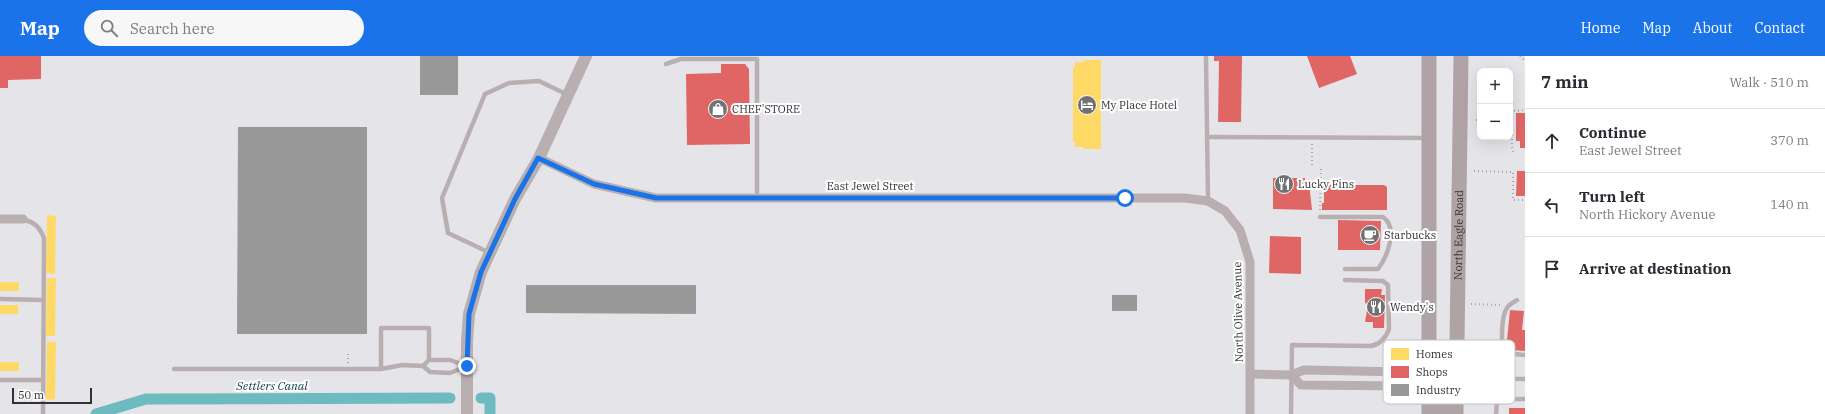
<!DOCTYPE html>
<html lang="en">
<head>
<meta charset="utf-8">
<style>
  body { margin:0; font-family:"IBM Plex Serif",serif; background:#f7f7f7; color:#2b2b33 }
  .controls { position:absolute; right:12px; top:12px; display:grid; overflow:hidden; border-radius:8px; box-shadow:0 4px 16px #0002 }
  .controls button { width:36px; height:36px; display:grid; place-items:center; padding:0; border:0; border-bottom:1px solid #e1e1e2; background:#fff; color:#2b2b33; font:20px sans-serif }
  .scale { position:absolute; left:12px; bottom:10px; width:80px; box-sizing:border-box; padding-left:4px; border:2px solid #323235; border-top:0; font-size:11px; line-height:14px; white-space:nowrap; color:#323235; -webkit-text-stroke:3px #fff; paint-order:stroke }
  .stop { position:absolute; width:12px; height:12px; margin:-9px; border:3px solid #1a73e8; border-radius:50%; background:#fff }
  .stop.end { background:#1a73e8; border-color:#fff; box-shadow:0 1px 4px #0008 }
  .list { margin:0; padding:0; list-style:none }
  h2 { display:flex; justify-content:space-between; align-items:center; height:52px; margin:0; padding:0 16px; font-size:17px }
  h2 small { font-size:13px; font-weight:400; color:#7c7c81 }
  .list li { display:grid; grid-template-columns:26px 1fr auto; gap:12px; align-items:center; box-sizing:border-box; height:64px; padding:0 16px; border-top:1px solid #e1e1e2 }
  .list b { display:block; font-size:15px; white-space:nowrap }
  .list p { margin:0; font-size:13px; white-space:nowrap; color:#7c7c81 }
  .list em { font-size:13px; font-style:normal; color:#7c7c81 }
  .icon { flex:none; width:22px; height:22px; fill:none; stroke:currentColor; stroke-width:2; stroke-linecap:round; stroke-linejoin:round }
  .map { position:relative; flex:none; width:1525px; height:358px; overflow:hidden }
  header { display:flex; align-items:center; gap:24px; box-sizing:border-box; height:56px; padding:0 20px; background:#1a73e8; color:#fff }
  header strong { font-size:19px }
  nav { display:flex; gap:22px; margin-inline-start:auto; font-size:14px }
  .search { width:280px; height:36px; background:#f7f7f7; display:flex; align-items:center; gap:10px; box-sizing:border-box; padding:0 14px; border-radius:22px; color:#7c7c81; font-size:15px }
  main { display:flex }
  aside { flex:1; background:#fff }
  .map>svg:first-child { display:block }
  .homes { fill:#ffd966 }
  .shops { fill:#e06666 }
  .industry { fill:#999 }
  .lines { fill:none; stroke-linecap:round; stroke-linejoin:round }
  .canal { stroke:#6dbac1; stroke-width:11 }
  .path { stroke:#aaa4a6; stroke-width:2; stroke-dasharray:1 3; stroke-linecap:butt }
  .service { stroke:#b9afb1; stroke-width:4.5 }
  .minor { stroke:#b9afb1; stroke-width:9 }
  .tertiary { stroke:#b9afb1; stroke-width:12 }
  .trunk { stroke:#b0a3a6; stroke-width:15 }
  .route { stroke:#1a73e8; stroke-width:5 }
  .labels { text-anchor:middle; stroke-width:4; stroke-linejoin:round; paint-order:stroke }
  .poi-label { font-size:11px; fill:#323235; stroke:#fff; text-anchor:start }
  .street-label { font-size:11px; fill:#323235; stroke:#fff }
  .water-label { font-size:12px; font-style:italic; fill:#154549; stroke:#fff }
  .key { fill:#fff; stroke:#c2c2c2; stroke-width:1 }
  .key-label { font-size:11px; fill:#323235 }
</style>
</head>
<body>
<header>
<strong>Map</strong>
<div class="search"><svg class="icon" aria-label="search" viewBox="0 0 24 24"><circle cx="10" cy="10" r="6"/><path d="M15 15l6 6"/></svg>Search here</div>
<nav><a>Home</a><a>Map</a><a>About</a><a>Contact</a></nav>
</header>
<main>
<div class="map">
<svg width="1525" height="358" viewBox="0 0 1525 358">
  <rect width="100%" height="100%" fill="#e5e5e9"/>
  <g class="homes">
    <polygon points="1084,4 1101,4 1101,93 1083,93 1083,91 1075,91 1075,86 1073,86 1073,11 1075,11 1075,6 1084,6"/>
    <polygon points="47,159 56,160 55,218 46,217"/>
    <polygon points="47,222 56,222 55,280 46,280"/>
    <rect x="0" y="226" width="19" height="9"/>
    <rect x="0" y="249" width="18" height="9"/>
    <polygon points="47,286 56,286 55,344 46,343"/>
    <rect x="0" y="306" width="19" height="9"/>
  </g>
  <g class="shops">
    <polygon points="0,0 41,0 41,23 8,24 8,32 0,32"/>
    <polygon points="1214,0 1242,0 1241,66 1218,66 1219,5 1214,5"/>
    <polygon points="1307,0 1350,0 1357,18 1319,32"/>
    <polygon points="721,8 745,8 749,13 750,88 687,89 686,18 721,17"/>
    <polygon points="1516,57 1525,57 1525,92 1520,92 1520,85 1516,85"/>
    <polygon points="1517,115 1525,115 1525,140 1516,140"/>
    <polygon points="1273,122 1305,122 1305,127 1309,127 1312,154 1273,153"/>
    <polygon points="1324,129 1384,129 1387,131 1387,154 1322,154 1322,147 1324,147"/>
    <polygon points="1338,164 1381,165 1380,194 1338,194"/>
    <polygon points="1270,180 1301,181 1301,218 1269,217"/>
    <polygon points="1365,233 1382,233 1381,239 1385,239 1384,272 1373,272 1373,266 1365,266 1368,248 1365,247"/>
    <polygon points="1510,254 1524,255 1522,274 1525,274 1525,295 1509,294 1510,285 1507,284"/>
    <rect x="1509" y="352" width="16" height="6"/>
  </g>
  <g class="industry">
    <rect x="420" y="0" width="38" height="39"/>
    <polygon points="238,71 367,71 367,278 237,278"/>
    <polygon points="526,229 696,229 696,258 526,257"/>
    <rect x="1112" y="239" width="25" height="16"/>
  </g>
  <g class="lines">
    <g class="canal">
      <polyline points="481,342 490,342 490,358"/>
      <polyline points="96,358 146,343 450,342"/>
    </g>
    <g class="path">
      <polyline points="1520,0 1525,5"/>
      <polyline points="1510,55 1525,54"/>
      <polyline points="1511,55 1512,91 1514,98"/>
      <polyline points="1476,64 1480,64"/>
      <polyline points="1312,88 1312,112"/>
      <polyline points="1474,115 1513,116 1513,144 1525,144"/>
      <polyline points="1320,154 1321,112"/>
      <polyline points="1471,248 1502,249"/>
      <polyline points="348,307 348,298"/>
    </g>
    <g class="service">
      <polyline points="1206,0 1208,145"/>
      <polyline points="666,8 681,3 757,3 757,142"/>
      <polyline points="1207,81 1428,82"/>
      <path d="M1320 161H1383C1399 172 1387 201 1378 213H1345"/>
      <path d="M23 163C35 167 39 170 44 182L43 358"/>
      <polyline points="488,196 448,177 442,142 485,38 509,27 539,25 568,39"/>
      <polyline points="0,243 44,244"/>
      <path d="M1517 244C1514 246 1509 248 1507 252 1501 260 1501 287 1504 297L1525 299"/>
      <polygon points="429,304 450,304 467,310 450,317 430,316 423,310"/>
      <polyline points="174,313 381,313 381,272 429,272 429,304"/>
      <polyline points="381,313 402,309 423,310"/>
      <polyline points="1459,322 1525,323"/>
      <polyline points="0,324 43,324"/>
      <path d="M1291 358 1292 289 1370 290C1379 289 1386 282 1389 273L1388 229 1383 225 1345 224"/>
      <polyline points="1496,358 1497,346 1499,343 1525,343"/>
    </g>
    <g class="minor">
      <polyline points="539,102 594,128 656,142 1185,142 1208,145 1225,155 1240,174 1250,206 1250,358"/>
      <polyline points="0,163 23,163"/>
      <polyline points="1251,318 1291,319 1304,314 1406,316 1420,323 1429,323"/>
      <polyline points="1291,319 1301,329 1406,330 1420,323"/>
    </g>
    <polyline class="tertiary" points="467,358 467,285 469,258 481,216 515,143 539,102 586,0"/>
    <g class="trunk">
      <polyline points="1429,323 1441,330 1443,358"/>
      <polyline points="1429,358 1429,0"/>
      <path id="s1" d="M1456 358 1461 0"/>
    </g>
  </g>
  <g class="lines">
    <polyline class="route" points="467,310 469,258 481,216 515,143 538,102 594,128 656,142 1125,142"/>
  </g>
  <defs>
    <symbol id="hotel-disc" viewBox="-11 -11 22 22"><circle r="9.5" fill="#717174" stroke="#fff"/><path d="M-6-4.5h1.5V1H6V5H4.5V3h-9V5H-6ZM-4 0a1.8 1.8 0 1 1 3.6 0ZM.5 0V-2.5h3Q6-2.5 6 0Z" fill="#fff"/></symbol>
    <symbol id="shop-disc" viewBox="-11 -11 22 22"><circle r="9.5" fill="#717174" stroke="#fff"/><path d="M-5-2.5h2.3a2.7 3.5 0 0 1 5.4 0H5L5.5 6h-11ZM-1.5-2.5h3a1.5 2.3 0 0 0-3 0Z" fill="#fff"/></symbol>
    <symbol id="restaurant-disc" viewBox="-11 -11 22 22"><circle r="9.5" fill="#717174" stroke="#fff"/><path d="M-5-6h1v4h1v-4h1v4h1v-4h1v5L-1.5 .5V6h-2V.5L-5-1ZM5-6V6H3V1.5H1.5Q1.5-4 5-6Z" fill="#fff"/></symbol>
    <symbol id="cafe-disc" viewBox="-11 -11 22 22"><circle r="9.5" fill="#717174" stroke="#fff"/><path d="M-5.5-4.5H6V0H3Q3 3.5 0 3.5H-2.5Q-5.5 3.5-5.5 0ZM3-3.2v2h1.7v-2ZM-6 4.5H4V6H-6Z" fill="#fff"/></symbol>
  </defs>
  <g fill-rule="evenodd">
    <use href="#hotel-disc" x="1076" y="38" width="22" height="22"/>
    <use href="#shop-disc" x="707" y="42" width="22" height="22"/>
    <use href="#restaurant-disc" x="1273" y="117" width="22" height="22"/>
    <use href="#cafe-disc" x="1359" y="168" width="22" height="22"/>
    <use href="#restaurant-disc" x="1365" y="240" width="22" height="22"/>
  </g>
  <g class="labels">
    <g class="poi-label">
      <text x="1101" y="53">My Place Hotel</text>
      <text x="732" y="57">CHEF'STORE</text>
      <text x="1298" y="132">Lucky Fins</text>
      <text x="1384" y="183">Starbucks</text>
      <text x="1390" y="255">Wendy's</text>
    </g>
    <g class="street-label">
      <text x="870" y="134">East Jewel Street</text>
      <text dy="4" stroke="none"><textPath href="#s1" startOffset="179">North Eagle Road</textPath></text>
      <text transform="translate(1238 256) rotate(-91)" y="4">North Olive Avenue</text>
    </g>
    <g class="water-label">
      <text x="272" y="334">Settlers Canal</text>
    </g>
  </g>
  <rect x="1383" y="284" width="132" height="64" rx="6" class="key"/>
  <rect x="1391" y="292" width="18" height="12" fill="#ffd966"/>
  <rect x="1391" y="310" width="18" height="12" fill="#e06666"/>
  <rect x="1391" y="328" width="18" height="12" fill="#999"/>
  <g class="key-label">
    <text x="1416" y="302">Homes</text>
    <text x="1416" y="320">Shops</text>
    <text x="1416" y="338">Industry</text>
  </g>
</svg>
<div class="controls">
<button>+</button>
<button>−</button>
</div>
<div class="scale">50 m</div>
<div class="stop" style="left:1125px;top:142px"></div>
<div class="stop end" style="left:467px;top:310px"></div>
</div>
<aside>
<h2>7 min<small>Walk · 510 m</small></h2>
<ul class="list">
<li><svg class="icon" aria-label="ahead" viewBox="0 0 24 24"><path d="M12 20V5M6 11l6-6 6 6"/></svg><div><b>Continue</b><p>East Jewel Street</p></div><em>370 m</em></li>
<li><svg class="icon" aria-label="left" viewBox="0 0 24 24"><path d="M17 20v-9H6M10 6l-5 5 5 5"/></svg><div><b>Turn left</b><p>North Hickory Avenue</p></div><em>140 m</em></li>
<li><svg class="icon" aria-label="arrive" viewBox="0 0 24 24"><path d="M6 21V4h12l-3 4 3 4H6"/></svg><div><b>Arrive at destination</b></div></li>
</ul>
</aside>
</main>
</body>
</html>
